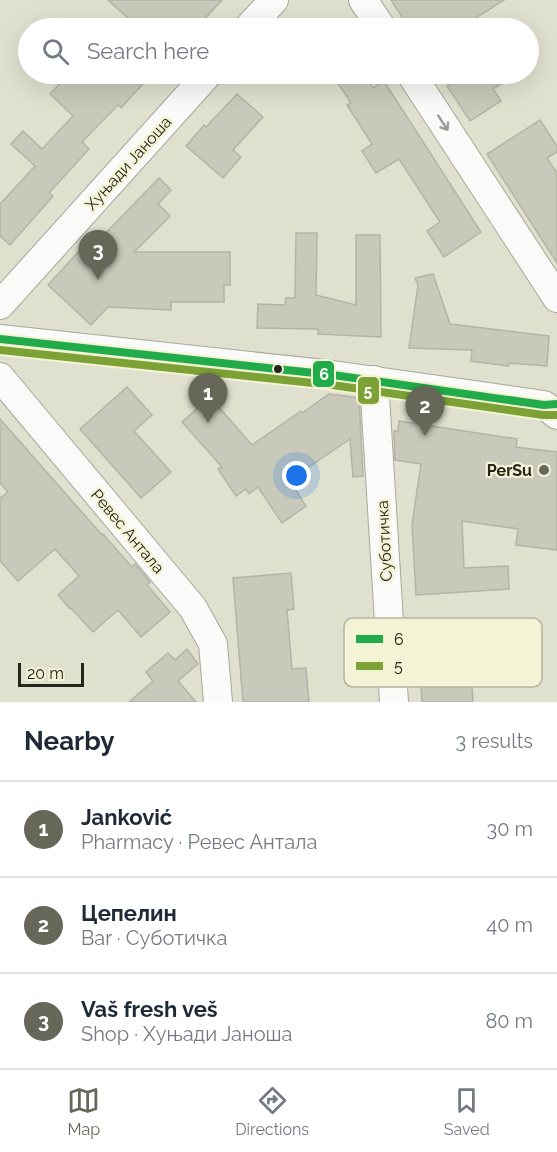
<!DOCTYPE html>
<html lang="en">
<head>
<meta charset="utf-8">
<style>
  body { margin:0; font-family:Raleway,sans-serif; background:#f2f2f3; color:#1f2937 }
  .scale { position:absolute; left:18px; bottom:15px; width:66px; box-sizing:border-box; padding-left:6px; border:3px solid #25251a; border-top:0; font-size:16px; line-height:21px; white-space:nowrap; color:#25251a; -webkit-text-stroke:4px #f4f3d6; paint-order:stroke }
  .you { position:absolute; left:297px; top:476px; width:21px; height:21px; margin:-15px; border:4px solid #fff; border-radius:50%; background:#1a73e8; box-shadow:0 0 0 9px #1a73e833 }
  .badge { display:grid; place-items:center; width:39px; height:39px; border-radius:50%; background:#666659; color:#fff; font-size:20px; font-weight:700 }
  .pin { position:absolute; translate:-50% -50px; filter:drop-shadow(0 2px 3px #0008) }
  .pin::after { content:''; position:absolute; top:32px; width:21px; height:18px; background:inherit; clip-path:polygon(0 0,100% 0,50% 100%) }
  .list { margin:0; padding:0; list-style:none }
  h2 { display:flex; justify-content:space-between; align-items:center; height:78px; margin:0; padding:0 24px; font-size:26px }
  h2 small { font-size:20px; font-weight:400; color:#747a83 }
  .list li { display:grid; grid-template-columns:39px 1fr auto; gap:18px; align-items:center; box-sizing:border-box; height:96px; padding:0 24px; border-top:2px solid #e0e1e3 }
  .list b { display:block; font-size:22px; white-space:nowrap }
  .list p { margin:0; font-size:20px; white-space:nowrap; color:#747a83 }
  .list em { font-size:20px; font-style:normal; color:#747a83 }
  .icon { flex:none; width:33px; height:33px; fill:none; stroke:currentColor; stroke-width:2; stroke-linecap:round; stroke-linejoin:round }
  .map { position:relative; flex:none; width:557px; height:702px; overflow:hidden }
  .search { position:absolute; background:#fff; box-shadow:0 6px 24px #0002; left:18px; right:18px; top:18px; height:66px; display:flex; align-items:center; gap:15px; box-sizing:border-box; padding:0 21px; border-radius:33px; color:#747a83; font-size:22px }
  .sheet { height:366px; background:#fff }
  nav { display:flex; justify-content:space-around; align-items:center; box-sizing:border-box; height:84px; border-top:2px solid #e0e1e3; background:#fff; font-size:16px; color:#747a83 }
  nav a { display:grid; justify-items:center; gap:3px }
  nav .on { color:#666659 }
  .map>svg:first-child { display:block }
  .building { fill:#c9c9bb; stroke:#b3b3a7; stroke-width:1.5 }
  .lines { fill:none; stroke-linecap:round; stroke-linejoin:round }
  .minor-casing { stroke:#a8a89c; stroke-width:30 }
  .minor { stroke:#fafaf8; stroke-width:28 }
  .bus-1-casing { stroke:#f4f3d6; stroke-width:12 }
  .bus-2-casing { stroke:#f4f3d6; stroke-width:12 }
  .bus-1 { stroke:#22ab4a; stroke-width:8 }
  .bus-2 { stroke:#7ca134; stroke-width:8 }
  .oneway { stroke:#9a9a94 }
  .bus-dot { fill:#25251a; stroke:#f4f3d6; stroke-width:2 }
  .poi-dot { fill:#666659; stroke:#f4f3d6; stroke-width:2 }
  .labels { text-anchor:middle; stroke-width:4.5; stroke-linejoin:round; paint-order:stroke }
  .street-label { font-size:16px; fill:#25251a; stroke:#f4f3d6 }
  .poi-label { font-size:16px; font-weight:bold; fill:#25251a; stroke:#f4f3d6; text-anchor:end }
  .key { fill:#f4f3d6; stroke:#b6b59e; stroke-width:1.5 }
  .key-label { font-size:16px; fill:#25251a }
  .line-badge { stroke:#f4f3d6; stroke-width:2 }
  .badge-label { font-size:16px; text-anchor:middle; font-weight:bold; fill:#fff }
</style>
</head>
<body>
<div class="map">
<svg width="557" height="702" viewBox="0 0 557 702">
  <rect width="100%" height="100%" fill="#e0e0cf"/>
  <g class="building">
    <polygon points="108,0 222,0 196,28 139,28"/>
    <polygon points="391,0 504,0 460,28 409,28"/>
    <polygon points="69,74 152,74 121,108 118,105 82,142 89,149 49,193 53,196 10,245 0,236 0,204 35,166 11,144 23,131 42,149 73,116 50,94"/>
    <polygon points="332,74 364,74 373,88 384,81 481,232 444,257 427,231 440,222 399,159 376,173 362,151 372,144 347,105 351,103"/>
    <polygon points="466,74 516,74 493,89 501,101 470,121 447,86"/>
    <polygon points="237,94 263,117 233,150 241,157 223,178 186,146 204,125 206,127"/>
    <polygon points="540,120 557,146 557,152 547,158 557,173 557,263 487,154"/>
    <polygon points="159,178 171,190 158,204 170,216 134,252 230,252 230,285 224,285 224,302 171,302 171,310 108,307 91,325 48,285 95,234 100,239"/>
    <polygon points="296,233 317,233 316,295 356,305 356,235 380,235 381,337 318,334 318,329 257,328 258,304 285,305 286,298 295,298"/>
    <polygon points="433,274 450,324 549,336 547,366 509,363 508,366 471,361 472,350 409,348 418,285 415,278"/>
    <polygon points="127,387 152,415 134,431 171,472 141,498 80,429"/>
    <polygon points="329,394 359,398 363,476 353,477 350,439 296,476 301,485 295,489 306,506 282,523 258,487 249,494 246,489 236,496 218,469 222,467 182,422 210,397 252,445 301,411 302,413"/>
    <polygon points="0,419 102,535 103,534 132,567 135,564 150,582 147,585 170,612 141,637 118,610 93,632 71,608 70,609 58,595 79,576 55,549 18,581 0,561 0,498 8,492 0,483"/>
    <polygon points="399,421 517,439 516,447 557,452 557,550 516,545 518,529 462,521 464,568 508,566 509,589 416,595 412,525 421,464 395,460 394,431 398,431"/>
    <polygon points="291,573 294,609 287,610 292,669 306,668 309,702 243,702 233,578"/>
    <polygon points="187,649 198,664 178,681 196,702 129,702 153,681 146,672 168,653 175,660"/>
    <polygon points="470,654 473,702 422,702 419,657"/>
  </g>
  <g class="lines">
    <defs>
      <g id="minor">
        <polyline points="363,0 382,28"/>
        <polyline points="248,28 274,0"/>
        <polyline points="411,74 557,298"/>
        <polyline points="0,305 208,74"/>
        <polyline points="0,339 333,375 544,405 557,415"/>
        <polyline points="0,377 193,608 213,644 218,702"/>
        <polyline points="374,380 394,702"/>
      </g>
    </defs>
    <use href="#minor" class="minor-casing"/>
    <use href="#minor" class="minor"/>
    <defs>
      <polyline id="bus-1" points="0,339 333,375 544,405 557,404"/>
      <polyline id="bus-2" points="0,350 332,385 543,415 557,415"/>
    </defs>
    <use href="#bus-1" class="bus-1-casing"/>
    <use href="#bus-2" class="bus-2-casing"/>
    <use href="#bus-1" class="bus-1"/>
    <use href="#bus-2" class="bus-2"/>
  </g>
  <defs><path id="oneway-shaft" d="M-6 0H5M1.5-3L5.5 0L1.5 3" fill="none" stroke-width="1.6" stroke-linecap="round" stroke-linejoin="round" transform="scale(1.5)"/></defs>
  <use class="oneway" href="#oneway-shaft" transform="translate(443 123) rotate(57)"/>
  <circle class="bus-dot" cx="278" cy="369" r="5"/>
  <circle class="poi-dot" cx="544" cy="470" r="6"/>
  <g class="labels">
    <g class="street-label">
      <text transform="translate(128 163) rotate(-48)" y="6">Хуњади Јаноша</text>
      <text transform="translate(128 531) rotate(50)" y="6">Ревес Антала</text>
      <text transform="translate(384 541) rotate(-93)" y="6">Суботичка</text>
    </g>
    <g class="poi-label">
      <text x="532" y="476">PerSu</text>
    </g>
  </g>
  <rect x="344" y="618" width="198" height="69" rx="9" class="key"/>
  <rect x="356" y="635" width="27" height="8" fill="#22ab4a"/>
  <rect x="356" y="662" width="27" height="8" fill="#7ca134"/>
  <g class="key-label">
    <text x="394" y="645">6</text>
    <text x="394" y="672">5</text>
  </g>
  <g class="line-badge">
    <rect x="312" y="360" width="23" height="28" rx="6" fill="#22ab4a"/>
    <rect x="357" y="376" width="23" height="29" rx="6" fill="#7ca134"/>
  </g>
  <g class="badge-label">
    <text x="324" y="380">6</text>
    <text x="368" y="396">5</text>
  </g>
</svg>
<div class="scale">20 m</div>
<div class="you"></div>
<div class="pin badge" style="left:208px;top:423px">1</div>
<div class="pin badge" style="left:425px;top:436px">2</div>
<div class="pin badge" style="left:98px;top:280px">3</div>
<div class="search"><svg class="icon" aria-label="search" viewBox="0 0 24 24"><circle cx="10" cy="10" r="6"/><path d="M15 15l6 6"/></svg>Search here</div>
</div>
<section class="sheet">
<h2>Nearby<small>3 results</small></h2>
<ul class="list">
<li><span class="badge">1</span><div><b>Janković</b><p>Pharmacy · Ревес Антала</p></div><em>30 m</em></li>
<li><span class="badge">2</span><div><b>Цепелин</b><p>Bar · Суботичка</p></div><em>40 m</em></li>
<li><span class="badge">3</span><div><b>Vaš fresh veš</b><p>Shop · Хуњади Јаноша</p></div><em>80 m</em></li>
</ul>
</section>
<nav>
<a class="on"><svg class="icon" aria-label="map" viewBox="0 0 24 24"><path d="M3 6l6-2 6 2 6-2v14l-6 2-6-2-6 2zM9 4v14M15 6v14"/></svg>Map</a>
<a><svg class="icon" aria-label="directions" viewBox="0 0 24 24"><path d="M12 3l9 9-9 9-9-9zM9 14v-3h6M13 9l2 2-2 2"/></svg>Directions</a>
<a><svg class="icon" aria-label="saved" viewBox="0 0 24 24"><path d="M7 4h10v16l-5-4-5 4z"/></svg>Saved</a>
</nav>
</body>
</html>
